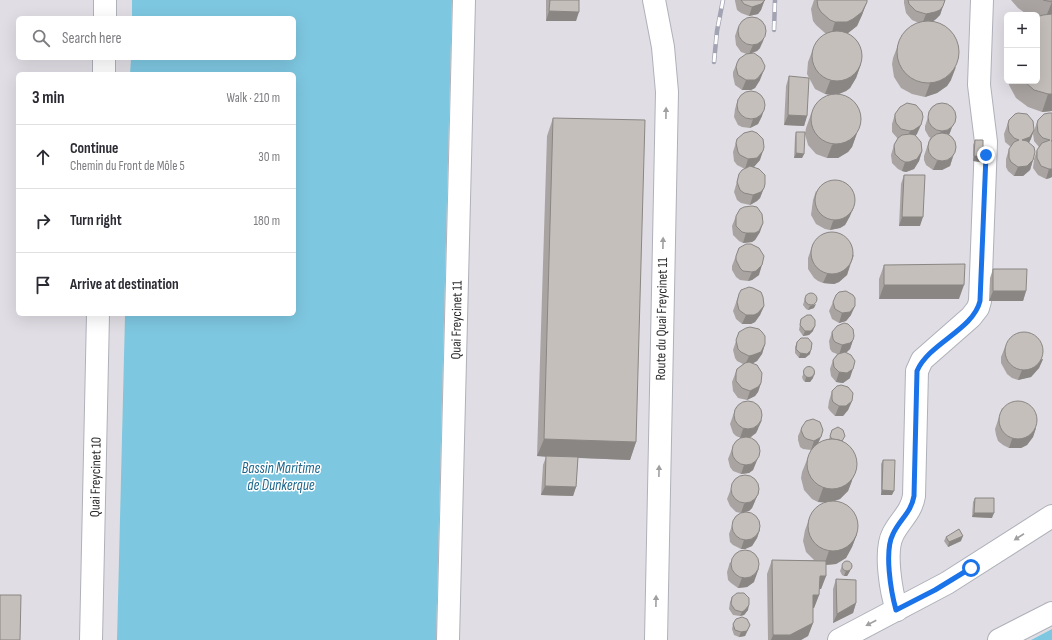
<!DOCTYPE html>
<html lang="en">
<head>
<meta charset="utf-8">
<style>
  body { margin:0; font-family:"Sofia Sans Condensed",sans-serif; background:#f7f7f7; color:#2b2b33 }
  .controls { position:absolute; right:12px; top:12px; display:grid; overflow:hidden; border-radius:6px; box-shadow:0 4px 16px #0002 }
  .controls button { width:36px; height:36px; display:grid; place-items:center; padding:0; border:0; border-bottom:1px solid #e1e1e2; background:#fff; color:#2b2b33; font:20px sans-serif }
  .stop { position:absolute; width:12px; height:12px; margin:-9px; border:3px solid #1a73e8; border-radius:50%; background:#fff }
  .stop.end { background:#1a73e8; border-color:#fff; box-shadow:0 1px 4px #0008 }
  .list { margin:0; padding:0; list-style:none }
  h2 { display:flex; justify-content:space-between; align-items:center; height:52px; margin:0; padding:0 16px; font-size:17px }
  h2 small { font-size:13px; font-weight:400; color:#7c7c81 }
  .list li { display:grid; grid-template-columns:26px 1fr auto; gap:12px; align-items:center; box-sizing:border-box; height:64px; padding:0 16px; border-top:1px solid #e1e1e2 }
  .list b { display:block; font-size:15px; white-space:nowrap }
  .list p { margin:0; font-size:13px; white-space:nowrap; color:#7c7c81 }
  .list em { font-size:13px; font-style:normal; color:#7c7c81 }
  .icon { flex:none; width:22px; height:22px; fill:none; stroke:currentColor; stroke-width:2; stroke-linecap:round; stroke-linejoin:round }
  .map { position:relative; flex:none; width:1052px; height:640px; overflow:hidden }
  .search { position:absolute; background:#fff; box-shadow:0 4px 16px #0002; left:16px; top:16px; width:280px; height:44px; display:flex; align-items:center; gap:10px; box-sizing:border-box; padding:0 14px; border-radius:6px; color:#7c7c81; font-size:15px }
  .panel { position:absolute; background:#fff; box-shadow:0 4px 16px #0002; left:16px; top:72px; width:280px; height:244px; border-radius:6px }
  .map>svg:first-child { display:block }
  .industrial { fill:#e0dee4; fill-rule:evenodd }
  .water { fill:#7ec7e1 }
  .lines { fill:none; stroke-linecap:round; stroke-linejoin:round }
  .minor-casing { stroke:#afb1ba; stroke-width:24 }
  .minor { stroke:#fff; stroke-width:22 }
  .rail-casing { stroke:#a2a4b3; stroke-width:4.5 }
  .rail { stroke:#fff; stroke-width:3; stroke-dasharray:9; stroke-linecap:butt }
  .wall { fill:#a9a4a1 }
  .shaded-wall { fill:#898683 }
  .building { fill:#c4bfbb; stroke:#898683 }
  .oneway { fill:#a0a0a0 }
  .route { stroke:#1a73e8; stroke-width:5 }
  .labels { text-anchor:middle; stroke-width:3; stroke-linejoin:round; paint-order:stroke }
  .street-label { font-size:14px; fill:#2b2b2b; stroke:#fff }
  .water-label { font-size:15px; font-style:italic; fill:#1d668c; stroke:#fff }
</style>
</head>
<body>
<div class="map">
<svg width="1052" height="640" viewBox="0 0 1052 640">
  <rect width="100%" height="100%" fill="#ebe6df"/>
  <g class="industrial">
    <polygon points="0,0 132,0 132,18 18,18 18,58 131,58 130,74 18,74 18,314 125,314 117,640 0,640"/>
    <path d="M452 0H1052V629L1031 640H436ZM1007 15H1037V81H1007Z"/>
  </g>
  <g class="water">
    <polygon points="132,0 452,0 436,640 117,640 125,314 294,314 294,74 130,74 131,58 294,58 294,18 132,18"/>
    <polygon points="1052,629 1052,640 1031,640"/>
  </g>
  <g class="lines">
    <defs>
      <g id="minor">
        <polyline points="654,0 663,47 667,92 656,640"/>
        <polyline points="105,18 105,0"/>
        <polyline points="104,74 104,58"/>
        <path d="M897 610C891 592 884 551 893 534 900 520 911 513 914 496L917 371 922 360 971 317 978 308 980 301 986 142 979 85 982 0"/>
        <polyline points="91,640 98,314"/>
        <polyline points="448,640 464,0"/>
        <polyline points="839,640 947,583 1052,516"/>
        <polyline points="999,640 1052,613"/>
      </g>
    </defs>
    <use href="#minor" class="minor-casing"/>
    <use href="#minor" class="minor"/>
    <defs>
      <g id="rail">
        <polyline points="774,30 775,0"/>
        <polyline points="714,62 717,31 723,0"/>
      </g>
    </defs>
    <use href="#rail" class="rail-casing"/>
    <use href="#rail" class="rail"/>
  </g>
  <g class="wall">
    <polygon points="546,0 579,0 576,21 546,21"/>
    <polygon points="735,0 765,0 761,10 758,14 749,16 741,13 737,10 735,1"/>
    <polygon points="814,0 867,0 862,15 857,26 847,34 861,64 856,78 850,88 846,91 837,95 857,133 852,147 848,152 838,158 827,158 816,154 808,145 805,134 806,128 811,114 830,95 825,94 815,89 807,74 808,62 813,49 827,34 825,33 816,25 813,21 811,9"/>
    <polygon points="904,0 945,0 940,15 936,19 932,22 951,80 947,86 937,93 925,97 912,94 901,88 894,77 892,64 893,58 898,45 919,23 912,20 906,13 904,3"/>
    <polygon points="1011,0 1052,0 1052,111 1042,112 1028,107 1016,98 1009,85 1008,81 1037,81 1037,15 1028,15 1018,8"/>
    <polygon points="738,27 760,48 757,51 751,53 760,80 755,88 751,90 742,90 735,85 733,76 733,72 737,63 747,54 741,52 736,45 735,36"/>
    <polygon points="789,76 807,116 804,126 784,125 786,86"/>
    <polygon points="738,99 762,116 758,124 750,128 742,127 738,125 734,117 735,109"/>
    <polygon points="931,108 952,127 949,135 956,148 950,166 942,170 933,170 926,165 924,160 924,156 930,138 931,138 929,137 925,130 925,126"/>
    <polygon points="1049,113 1050,178 1046,179 1038,175 1033,168 1034,159 1037,150 1039,147 1034,141 1033,133 1038,120"/>
    <polygon points="895,114 917,134 915,136 922,151 919,161 914,169 906,172 902,171 898,169 892,163 891,155 894,145 898,139 892,132 892,124"/>
    <polygon points="553,118 636,442 630,460 578,458 576,487 573,496 541,495 543,465 546,457 537,456 547,136"/>
    <polygon points="1009,120 1034,130 1029,143 1033,160 1030,170 1023,176 1014,176 1008,171 1006,167 1006,159 1009,149 1011,147 1005,142 1004,134"/>
    <polygon points="796,132 804,154 802,158 794,158 795,137"/>
    <polygon points="737,139 760,160 753,167 765,184 760,198 757,201 750,205 741,203 737,200 734,192 739,174 745,169 737,165 734,161 733,152"/>
    <polygon points="975,140 981,162 973,161 973,145"/>
    <polygon points="904,175 920,226 899,226 901,184"/>
    <polygon points="816,191 850,216 845,225 840,228 830,230 825,229 816,224 811,215 813,200"/>
    <polygon points="736,216 760,232 755,240 752,242 743,243 739,241 733,235 732,226"/>
    <polygon points="813,244 854,255 847,275 839,282 834,284 823,283 818,281 814,278 808,269 808,258"/>
    <polygon points="739,248 759,275 752,280 748,281 740,280 736,277 732,270 732,266"/>
    <polygon points="884,265 959,299 879,299 879,279"/>
    <polygon points="993,269 1026,291 1023,301 989,301 990,278"/>
    <polygon points="739,294 764,306 760,315 755,322 751,324 742,324 736,319 733,311"/>
    <polygon points="806,294 814,308 808,310 806,309 803,305"/>
    <polygon points="833,302 851,315 846,321 839,323 832,319 829,311"/>
    <polygon points="801,319 813,331 809,335 803,336 799,330 800,324"/>
    <polygon points="739,332 765,344 762,354 757,361 752,363 761,383 758,392 755,396 747,400 738,398 733,391 732,382 737,369 743,364 737,361 735,358 733,350"/>
    <polygon points="832,332 853,340 850,349 846,352 850,378 843,383 836,382 831,376 830,369 833,360 837,354 832,352 830,349 829,341"/>
    <polygon points="797,342 810,354 805,358 799,358 795,353 795,347"/>
    <polygon points="1005,347 1043,359 1039,368 1031,377 1018,380 1012,378 1007,374 1001,363 1001,357"/>
    <polygon points="806,368 813,378 810,382 805,382 803,380 802,377"/>
    <polygon points="832,391 852,401 848,410 843,416 835,416 830,411 828,408 829,401"/>
    <polygon points="736,407 758,429 756,433 750,438 760,453 756,462 753,470 749,473 741,474 733,471 730,467 728,459 732,449 741,438 736,436 733,433 730,424"/>
    <polygon points="1002,408 1036,428 1033,437 1027,445 1021,448 1009,448 1003,445 998,441 996,435 995,429"/>
    <polygon points="802,427 819,443 829,439 832,430 843,442 852,481 848,491 840,499 833,501 857,534 852,547 846,558 836,564 826,565 826,576 821,589 819,589 819,595 814,608 813,608 813,623 808,636 801,640 768,640 767,574 772,560 814,560 806,552 803,541 805,530 810,517 827,502 818,502 812,499 804,490 801,478 802,472 811,450 803,449 800,447 798,440 798,436"/>
    <polygon points="883,460 892,495 881,495 881,464"/>
    <polygon points="734,481 755,501 752,508 749,511 744,512 760,529 757,538 752,546 745,549 741,549 733,545 730,542 729,534 735,517 741,513 736,512 730,506 727,499"/>
    <polygon points="975,498 992,518 972,517 973,502"/>
    <polygon points="946,537 961,541 948,547 944,541"/>
    <polygon points="730,562 754,582 747,587 738,588 731,583 728,580 727,572"/>
    <polygon points="842,566 850,571 847,576 844,576 842,575 840,571"/>
    <polygon points="836,579 856,603 853,613 833,623 833,589"/>
    <polygon points="732,597 748,610 744,615 740,616 733,615 729,609 730,602"/>
    <polygon points="733,624 748,630 745,636 739,637 734,635 732,629"/>
  </g>
  <g class="shaded-wall">
    <polygon points="945,0 940,15 936,19 932,22 922,24 926,14"/>
    <polygon points="764,1 761,10 758,14 749,16 752,7"/>
    <polygon points="867,2 862,15 857,26 848,33 843,35 831,35 835,22"/>
    <polygon points="1052,2 1052,19 1045,19"/>
    <polygon points="549,11 579,12 576,21 546,21"/>
    <polygon points="764,39 760,48 757,51 749,54 753,45"/>
    <polygon points="861,64 856,78 850,88 846,91 836,95 825,94 830,81"/>
    <polygon points="956,67 951,80 947,86 937,93 925,97 930,83"/>
    <polygon points="764,70 760,80 755,88 751,90 742,90 746,80"/>
    <polygon points="1048,94 1052,94 1052,111 1042,112"/>
    <polygon points="765,107 762,116 758,124 750,128 753,119"/>
    <polygon points="788,115 807,116 804,126 784,125"/>
    <polygon points="956,117 949,135 937,140 941,131"/>
    <polygon points="921,125 917,134 910,140 906,141 910,131"/>
    <polygon points="1034,130 1031,139 1027,146 1022,140"/>
    <polygon points="857,133 852,147 848,152 838,158 827,158 832,145"/>
    <polygon points="763,151 760,160 754,167 745,169 748,159"/>
    <polygon points="922,151 919,161 914,169 906,172 902,171 905,162"/>
    <polygon points="796,153 804,154 802,158 794,158"/>
    <polygon points="953,156 950,166 942,170 933,170 937,161"/>
    <polygon points="974,156 983,157 981,162 973,161"/>
    <polygon points="1033,160 1030,170 1023,176 1014,176 1018,167"/>
    <polygon points="1049,169 1052,169 1052,177 1050,178 1046,179"/>
    <polygon points="764,188 760,198 757,201 750,205 753,195"/>
    <polygon points="854,207 850,216 845,225 840,228 830,230 833,221"/>
    <polygon points="902,217 923,217 920,226 899,226"/>
    <polygon points="763,223 760,232 755,240 752,242 743,243 746,233"/>
    <polygon points="762,265 759,275 752,280 748,281 752,272"/>
    <polygon points="850,265 847,275 839,282 834,284 823,283 827,274"/>
    <polygon points="884,285 964,285 959,299 879,299"/>
    <polygon points="993,291 1026,291 1023,301 989,301"/>
    <polygon points="816,304 814,308 808,310 810,306"/>
    <polygon points="764,306 760,315 755,322 751,324 742,324 746,315"/>
    <polygon points="855,306 851,315 846,321 839,323 842,313"/>
    <polygon points="815,326 813,331 809,335 803,336 805,331"/>
    <polygon points="853,340 850,349 847,352 839,355 842,345"/>
    <polygon points="765,344 762,354 757,361 750,365 745,365 749,356"/>
    <polygon points="811,350 810,354 805,358 799,358 800,353"/>
    <polygon points="1043,359 1039,368 1031,377 1018,380 1022,370"/>
    <polygon points="853,369 850,378 843,383 836,382 839,372"/>
    <polygon points="815,373 813,378 810,382 805,382 806,377"/>
    <polygon points="761,383 758,392 755,396 747,400 750,391"/>
    <polygon points="852,401 848,410 843,416 835,416 839,406"/>
    <polygon points="762,420 756,433 749,438 740,438 743,429"/>
    <polygon points="1036,428 1033,437 1027,445 1021,448 1009,448 1012,439"/>
    <polygon points="821,437 817,446 811,450 814,441"/>
    <polygon points="544,439 636,442 630,460 537,456"/>
    <polygon points="760,453 753,470 749,473 741,474 744,465"/>
    <polygon points="857,467 848,491 840,499 829,503 818,502 823,488"/>
    <polygon points="545,486 576,487 573,496 541,495"/>
    <polygon points="882,490 894,491 892,495 881,495"/>
    <polygon points="759,492 752,508 749,511 741,513 744,504"/>
    <polygon points="974,513 994,513 992,518 972,517"/>
    <polygon points="760,529 757,538 752,546 745,549 741,549 744,540"/>
    <polygon points="857,534 852,547 846,558 836,564 824,565 829,551"/>
    <polygon points="963,536 961,541 948,547 949,542"/>
    <polygon points="852,566 850,571 847,576 844,576 846,571"/>
    <polygon points="759,568 754,582 747,587 738,588 742,578"/>
    <polygon points="820,576 826,576 821,589 815,589"/>
    <polygon points="813,595 819,595 814,608 808,609"/>
    <polygon points="856,603 853,613 833,623 837,614"/>
    <polygon points="749,605 748,610 744,615 740,616 742,612"/>
    <polygon points="813,623 808,636 801,640 771,640 773,635"/>
    <polygon points="750,625 745,636 739,637 741,632"/>
  </g>
  <g class="building">
    <polygon points="550,0 579,0 579,12 549,11"/>
    <polygon points="741,0 765,0 761,4 752,7 744,4"/>
    <polygon points="817,0 867,0 867,2 862,12 853,19 847,22 835,22 830,20 821,12 818,7"/>
    <polygon points="908,0 945,0 943,6 940,10 935,12 926,14 916,11 909,4"/>
    <polygon points="1043,0 1052,0 1052,2"/>
    <polygon points="1052,14 1052,94 1048,94 1034,90 1024,81 1037,81 1037,17 1043,15"/>
    <circle cx="752" cy="31" r="14"/>
    <circle cx="928" cy="52" r="31"/>
    <circle cx="837" cy="56" r="25"/>
    <polygon points="754,53 761,58 765,66 764,70 758,78 755,80 746,80 738,75 736,67 737,63 739,59 746,54"/>
    <polygon points="789,76 809,78 807,116 788,115"/>
    <circle cx="751" cy="105" r="14"/>
    <circle cx="836" cy="119" r="25"/>
    <polygon points="907,103 916,105 922,112 923,117 921,125 914,130 910,131 901,129 896,123 895,118 895,114 900,107"/>
    <circle cx="942" cy="117" r="14"/>
    <polygon points="1018,113 1027,114 1033,121 1034,130 1030,137 1022,140 1027,141 1034,147 1035,152 1033,160 1027,166 1018,167 1011,162 1009,158 1009,149 1014,142 1019,140 1014,138 1009,132 1008,124 1009,120 1015,114"/>
    <polygon points="1049,113 1052,113 1052,140 1051,141 1052,141 1052,169 1049,169 1041,166 1037,158 1037,150 1042,143 1050,140 1043,138 1040,135 1038,132 1037,124 1038,120 1044,114"/>
    <polygon points="553,118 645,120 636,442 544,439"/>
    <polygon points="752,131 757,133 763,139 764,147 763,151 757,158 748,159 740,155 738,152 736,143 737,139 744,133"/>
    <polygon points="796,132 805,132 804,154 796,153"/>
    <circle cx="942" cy="147" r="14"/>
    <polygon points="910,134 915,135 921,142 922,151 917,159 909,162 905,162 901,160 895,154 894,145 898,138 902,135"/>
    <polygon points="975,140 983,140 983,157 974,156"/>
    <polygon points="750,166 759,169 765,175 765,184 764,188 761,192 753,195 744,193 740,190 737,182 739,174 742,170"/>
    <polygon points="904,175 925,175 923,217 902,217"/>
    <circle cx="835" cy="200" r="20"/>
    <polygon points="752,206 757,207 762,214 763,223 759,231 755,233 746,233 742,232 736,226 736,216 740,209 744,207"/>
    <circle cx="832" cy="253" r="21"/>
    <polygon points="746,244 751,244 759,248 764,256 762,265 756,271 752,272 743,271 740,268 736,260 736,256 739,248"/>
    <polygon points="965,264 964,285 884,285 884,265"/>
    <polygon points="993,269 1027,269 1026,291 993,291"/>
    <polygon points="749,287 753,288 761,292 763,297 764,306 758,313 754,315 746,315 739,310 737,302 739,294 741,290"/>
    <polygon points="846,291 853,295 855,298 855,306 850,312 842,313 835,309 833,302 836,295 839,292"/>
    <circle cx="811" cy="299" r="6"/>
    <polygon points="807,315 811,315 815,320 815,326 811,331 805,331 800,325 801,319"/>
    <polygon points="844,323 848,324 853,329 854,336 853,340 850,343 842,345 835,342 833,339 832,332 837,326"/>
    <polygon points="750,327 759,329 762,332 765,336 765,344 761,352 753,355 749,356 741,352 738,349 736,340 739,332 746,328"/>
    <circle cx="1024" cy="351" r="19"/>
    <polygon points="801,338 808,338 812,343 811,350 807,354 800,353 796,349 797,342"/>
    <polygon points="845,352 851,355 855,361 853,369 847,373 839,372 834,367 833,360 838,354"/>
    <polygon points="749,362 757,365 762,373 761,383 758,387 750,391 742,388 736,381 736,373 737,369 745,363"/>
    <circle cx="809" cy="372" r="5.5"/>
    <polygon points="841,385 848,387 853,393 852,401 846,406 839,406 833,402 832,399 832,391 837,386"/>
    <circle cx="1018" cy="420" r="19"/>
    <circle cx="748" cy="415" r="14"/>
    <polygon points="813,419 820,422 823,430 821,437 814,441 807,439 804,437 801,430 802,427 806,421"/>
    <polygon points="838,427 843,430 845,436 842,441 839,440 832,439 830,436 832,430"/>
    <circle cx="746" cy="451" r="14"/>
    <circle cx="832" cy="464" r="25"/>
    <polygon points="546,456 578,457 576,487 545,486"/>
    <polygon points="883,460 895,460 894,491 882,490"/>
    <circle cx="745" cy="489" r="14"/>
    <polygon points="975,498 994,498 994,513 974,513"/>
    <circle cx="833" cy="526" r="25"/>
    <circle cx="746" cy="526" r="14"/>
    <polygon points="959,529 963,536 949,542 946,537"/>
    <circle cx="745" cy="564" r="14"/>
    <polygon points="772,560 826,561 826,576 820,576 819,595 813,595 813,623 790,635 773,635"/>
    <circle cx="847" cy="566" r="5"/>
    <polygon points="836,579 856,580 856,603 837,614"/>
    <polygon points="737,593 744,593 749,598 749,605 745,610 742,612 735,610 731,604 732,597"/>
    <polygon points="0,595 21,595 20,640 0,640"/>
    <polygon points="742,617 747,619 750,625 747,631 741,632 735,630 733,624 736,619"/>
  </g>
  <defs><path id="oneway-solid" d="M-6-.8H1V-3.2L6.5 0L1 3.2V.8H-6Z"/></defs>
  <g class="oneway">
    <use href="#oneway-solid" transform="translate(666 113) rotate(-89)"/>
    <use href="#oneway-solid" transform="translate(663 243) rotate(-89)"/>
    <use href="#oneway-solid" transform="translate(659 471) rotate(-89)"/>
    <use href="#oneway-solid" transform="translate(1019 537) rotate(147)"/>
    <use href="#oneway-solid" transform="translate(656 601) rotate(-89)"/>
    <use href="#oneway-solid" transform="translate(871 623) rotate(152)"/>
  </g>
  <g class="lines">
    <path class="route" d="M971 568 935 590 896 610C891 592 884 551 893 534 900 519 911 513 914 496L917 371C929 343 973 330 980 301L986 155"/>
  </g>
  <g class="labels">
    <g class="street-label">
      <text transform="translate(661 319) rotate(-89)" y="5">Route du Quai Freycinet 11</text>
      <text transform="translate(456 320) rotate(-89)" y="5">Quai Freycinet 11</text>
      <text transform="translate(95 477) rotate(-89)" y="5">Quai Freycinet 10</text>
    </g>
    <g class="water-label">
      <text x="281" y="473">Bassin Maritime<tspan x="281" dy="17">de Dunkerque</tspan></text>
    </g>
  </g>
</svg>
<div class="controls">
<button>+</button>
<button>−</button>
</div>
<div class="stop" style="left:971px;top:568px"></div>
<div class="stop end" style="left:986px;top:155px"></div>
<div class="search"><svg class="icon" aria-label="search" viewBox="0 0 24 24"><circle cx="10" cy="10" r="6"/><path d="M15 15l6 6"/></svg>Search here</div>
<section class="panel">
<h2>3 min<small>Walk · 210 m</small></h2>
<ul class="list">
<li><svg class="icon" aria-label="ahead" viewBox="0 0 24 24"><path d="M12 20V5M6 11l6-6 6 6"/></svg><div><b>Continue</b><p>Chemin du Front de Môle 5</p></div><em>30 m</em></li>
<li><svg class="icon" aria-label="right" viewBox="0 0 24 24"><path d="M7 20v-9h11M14 6l5 5-5 5"/></svg><div><b>Turn right</b></div><em>180 m</em></li>
<li><svg class="icon" aria-label="arrive" viewBox="0 0 24 24"><path d="M6 21V4h12l-3 4 3 4H6"/></svg><div><b>Arrive at destination</b></div></li>
</ul>
</section>
</div>
</body>
</html>
